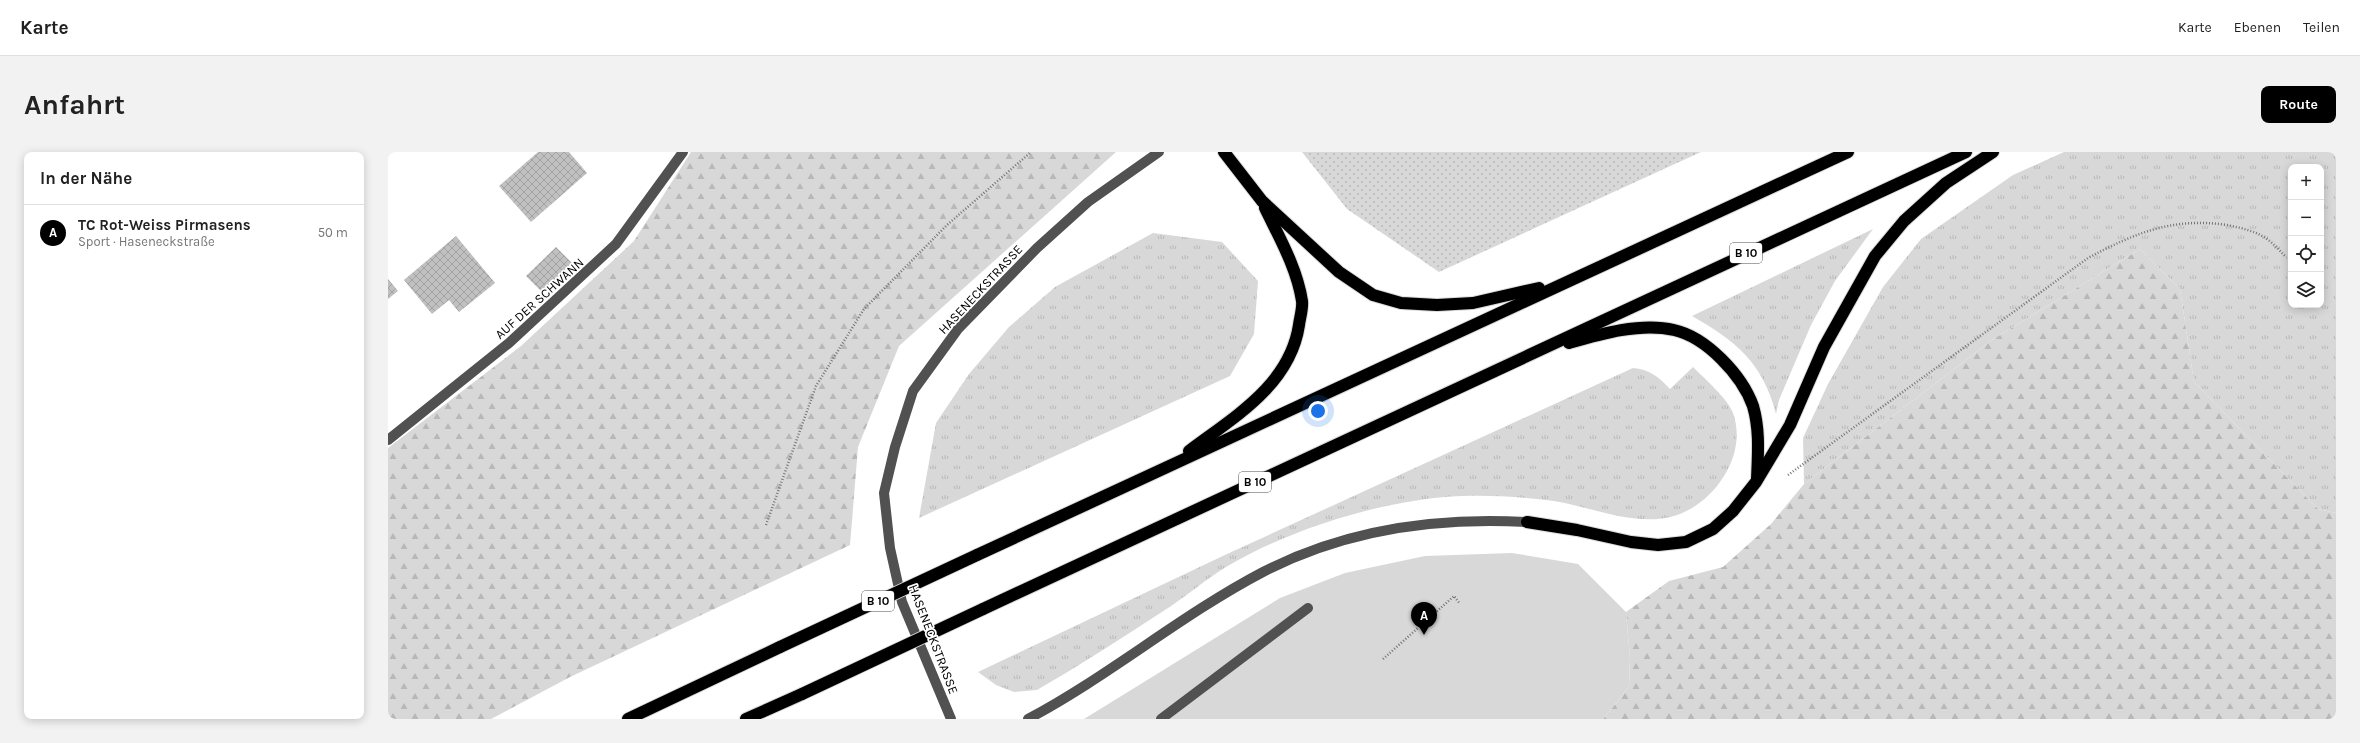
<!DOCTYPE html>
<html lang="de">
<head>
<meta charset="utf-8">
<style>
  body { margin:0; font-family:Karla,sans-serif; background:#f2f2f2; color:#222 }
  .controls { position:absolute; right:12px; top:12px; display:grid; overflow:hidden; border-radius:8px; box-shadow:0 2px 10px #0003 }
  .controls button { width:36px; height:36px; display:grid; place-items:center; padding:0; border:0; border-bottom:1px solid #e0e0e0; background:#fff; color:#222; font:20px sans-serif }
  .you { position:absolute; left:930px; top:259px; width:14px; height:14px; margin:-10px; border:3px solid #fff; border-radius:50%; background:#1a73e8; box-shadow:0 0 0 6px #1a73e833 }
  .badge { display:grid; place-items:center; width:26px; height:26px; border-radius:50%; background:#000; color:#fff; font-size:13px; font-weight:700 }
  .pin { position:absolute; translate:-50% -33px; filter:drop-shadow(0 1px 2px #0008) }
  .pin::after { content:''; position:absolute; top:21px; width:14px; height:12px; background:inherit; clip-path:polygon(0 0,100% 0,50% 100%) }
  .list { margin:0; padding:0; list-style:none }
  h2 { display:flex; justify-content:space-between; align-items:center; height:52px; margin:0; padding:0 16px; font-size:17px }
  h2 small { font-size:13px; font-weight:400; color:#767676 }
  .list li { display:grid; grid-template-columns:26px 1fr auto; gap:12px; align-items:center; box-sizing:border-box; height:56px; padding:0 16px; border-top:1px solid #e0e0e0 }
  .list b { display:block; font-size:15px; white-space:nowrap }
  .list p { margin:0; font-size:13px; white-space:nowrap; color:#767676 }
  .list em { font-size:13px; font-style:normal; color:#767676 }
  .icon { flex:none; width:22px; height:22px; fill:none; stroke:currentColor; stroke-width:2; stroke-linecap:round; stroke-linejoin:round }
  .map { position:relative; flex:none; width:1948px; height:567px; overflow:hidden; border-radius:8px }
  header { display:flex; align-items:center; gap:24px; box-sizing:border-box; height:56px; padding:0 20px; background:#fff; border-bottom:1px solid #e0e0e0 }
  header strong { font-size:19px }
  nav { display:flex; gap:22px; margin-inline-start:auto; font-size:14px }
  .intro { display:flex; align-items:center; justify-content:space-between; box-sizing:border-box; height:96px; padding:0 24px }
  h1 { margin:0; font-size:28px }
  .button { padding:10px 18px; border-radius:8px; background:#000; color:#fff; font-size:14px; font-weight:700 }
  main { display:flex; gap:24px; padding:0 24px }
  aside { flex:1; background:#fff; border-radius:8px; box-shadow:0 2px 10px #0003 }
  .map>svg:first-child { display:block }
  .grass { fill:url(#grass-tufts); fill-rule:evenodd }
  .forest { fill:url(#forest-firs) }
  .garden { fill:url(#garden-dots) }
  .pitch { fill:#d8d8d8 }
  .building { fill:url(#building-cross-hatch) }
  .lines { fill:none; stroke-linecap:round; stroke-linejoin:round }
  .highway-casing { stroke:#dbdbdb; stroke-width:14 }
  .path { stroke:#737373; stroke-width:2.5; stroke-dasharray:1 2; stroke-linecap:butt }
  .minor { stroke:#515151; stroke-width:10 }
  .highway { stroke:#000; stroke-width:12 }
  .highway-bridge-casing { stroke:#dbdbdb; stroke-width:14; stroke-linecap:butt }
  .highway-bridge { stroke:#000; stroke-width:12 }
  .labels { text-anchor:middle; stroke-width:3.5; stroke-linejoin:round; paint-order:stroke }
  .shield { fill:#fff; stroke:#4c4c4c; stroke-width:1 }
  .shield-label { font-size:12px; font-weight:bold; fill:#000 }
  .street-label { font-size:13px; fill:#000; stroke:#fff }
</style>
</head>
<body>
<header>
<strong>Karte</strong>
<nav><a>Karte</a><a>Ebenen</a><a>Teilen</a></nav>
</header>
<div class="intro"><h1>Anfahrt</h1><a class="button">Route</a></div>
<main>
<aside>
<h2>In der Nähe<small></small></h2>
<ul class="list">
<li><span class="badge">A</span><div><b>TC Rot-Weiss Pirmasens</b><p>Sport · Haseneckstraße</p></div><em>50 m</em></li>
</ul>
</aside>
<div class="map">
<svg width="1948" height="567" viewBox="0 0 1948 567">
  <defs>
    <pattern id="grass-tufts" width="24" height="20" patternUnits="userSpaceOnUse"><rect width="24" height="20" fill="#d8d8d8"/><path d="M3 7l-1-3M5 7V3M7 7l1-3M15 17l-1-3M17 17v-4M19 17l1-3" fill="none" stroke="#b8b8b8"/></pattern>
    <pattern id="forest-firs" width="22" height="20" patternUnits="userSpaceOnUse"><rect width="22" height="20" fill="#d8d8d8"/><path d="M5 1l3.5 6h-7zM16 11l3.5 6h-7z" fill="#b8b8b8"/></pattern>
    <pattern id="garden-dots" width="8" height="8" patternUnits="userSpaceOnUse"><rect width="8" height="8" fill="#d8d8d8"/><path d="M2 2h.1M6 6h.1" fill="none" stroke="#b8b8b8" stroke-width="1.8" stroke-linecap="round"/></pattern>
    <pattern id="building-cross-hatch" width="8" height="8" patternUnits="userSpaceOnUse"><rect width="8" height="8" fill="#c0c0c0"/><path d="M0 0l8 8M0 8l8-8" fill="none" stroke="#a3a3a3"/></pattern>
  </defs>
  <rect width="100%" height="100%" fill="#fff"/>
  <g class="grass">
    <path d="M1676 0H1948V361L1930 357 1806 230 1792 137 1752 97 1604 188 1416 332 1415 286 1440 232 1495 135 1533 87 1625 23ZM1903 15H1933V153H1903Z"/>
    <path d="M1485 77 1447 129 1423 173 1391 248 1388 262C1375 211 1348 189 1304 164Z"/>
    <polygon points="765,81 834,90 870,129 866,182 842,224 531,366 548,271 581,222 621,175 667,135"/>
    <path d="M1305 215C1316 226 1340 247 1345 261 1358 297 1335 337 1304 356 1262 382 1210 356 1166 349 1136 345 1104 343 1074 344 997 347 904 376 838 415 818 427 800 443 780 456 737 484 694 512 649 538L626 540 608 533 590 520 839 402 1245 216C1261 217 1271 225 1282 237Z"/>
  </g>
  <g class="forest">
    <polygon points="303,0 728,0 511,194 470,295 462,393 182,525 103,567 0,567 0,296 133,194 246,89"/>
    <polygon points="1752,97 1792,137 1806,230 1930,357 1948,361 1948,567 1215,567 1241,535 1242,506 1238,460 1281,429 1335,415 1383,372 1416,332 1604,188"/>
  </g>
  <polygon class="garden" points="914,0 1313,0 1051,120 959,57"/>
  <polygon class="pitch" points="1124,401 1190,412 1238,460 1242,506 1241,535 1215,567 696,567 892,446 957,421 1037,404"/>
  <g class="building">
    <polygon points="150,0 181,0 199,21 143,70 111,34"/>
    <polygon points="68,84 107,131 71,160 61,148 44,162 16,128"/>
    <polygon points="168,95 184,111 154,140 138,124"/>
    <polygon points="0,127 10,139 0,147"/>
  </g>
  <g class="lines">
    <defs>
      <g id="highway">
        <polyline points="836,0 874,49 951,120 985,143 1013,151 1049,153 1085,151 1151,136"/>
        <path d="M1181 191C1212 182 1253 170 1286 178 1318 185 1354 223 1365 254 1372 278 1370 302 1369 327"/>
        <path d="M801 299C846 265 902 233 911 173 912 165 915 156 914 149 909 116 891 85 877 56"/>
        <polyline points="1139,370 1189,378 1243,390 1270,393 1298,390 1325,377 1345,359 1368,330 1402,273 1436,195 1487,104 1516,69 1558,31 1605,0"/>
        <polyline points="589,403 1460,0"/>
        <polyline points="595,457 1578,0"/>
        <polyline points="240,567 392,495"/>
        <polyline points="358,567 414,542"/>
      </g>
    </defs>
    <use href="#highway" class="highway-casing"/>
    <g class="path">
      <path d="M1400 323 1700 106C1747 81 1785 65 1839 73 1853 76 1868 79 1879 87 1886 92 1891 98 1897 104"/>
      <polyline points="378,373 428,234 476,157 559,73 643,0"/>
      <polyline points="995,507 1066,444 1072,452"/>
    </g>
    <g class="minor">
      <polyline points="0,288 121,191 228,92 295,0"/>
      <polyline points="563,567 514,450 502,396 496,341 507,295 525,239 570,177 649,96 700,50 771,0"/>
      <path d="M640 567C721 524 793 463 875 420 956 378 1049 365 1139 370"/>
      <polyline points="773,567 920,456"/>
    </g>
    <use href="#highway" class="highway"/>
    <defs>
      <g id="highway-bridge">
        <polyline points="392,495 589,403"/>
        <polyline points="414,542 595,457"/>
      </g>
    </defs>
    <use href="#highway-bridge" class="highway-bridge-casing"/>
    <use href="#highway-bridge" class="highway-bridge"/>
  </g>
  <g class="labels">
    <g class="shield">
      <rect x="1342" y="91" width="32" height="20" rx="3"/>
      <rect x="851" y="320" width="32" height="20" rx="3"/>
      <rect x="474" y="439" width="32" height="20" rx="3"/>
    </g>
    <g class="shield-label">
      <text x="1358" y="105">B 10</text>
      <text x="867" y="334">B 10</text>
      <text x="490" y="453">B 10</text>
    </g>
    <g class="street-label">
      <text transform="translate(592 137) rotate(-47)" y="5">HASENECKSTRASSE</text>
      <text transform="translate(151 146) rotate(-42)" y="5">AUF DER SCHWANN</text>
      <text transform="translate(546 487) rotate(69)" y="5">HASENECKSTRASSE</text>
    </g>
  </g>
</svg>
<div class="controls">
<button>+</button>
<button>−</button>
<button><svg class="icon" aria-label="locate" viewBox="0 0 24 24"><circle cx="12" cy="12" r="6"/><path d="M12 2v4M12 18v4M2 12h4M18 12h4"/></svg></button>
<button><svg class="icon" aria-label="layers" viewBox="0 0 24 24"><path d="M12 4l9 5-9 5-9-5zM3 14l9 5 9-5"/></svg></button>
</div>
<div class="you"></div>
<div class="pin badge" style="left:1036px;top:483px">A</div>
</div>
</main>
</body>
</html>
